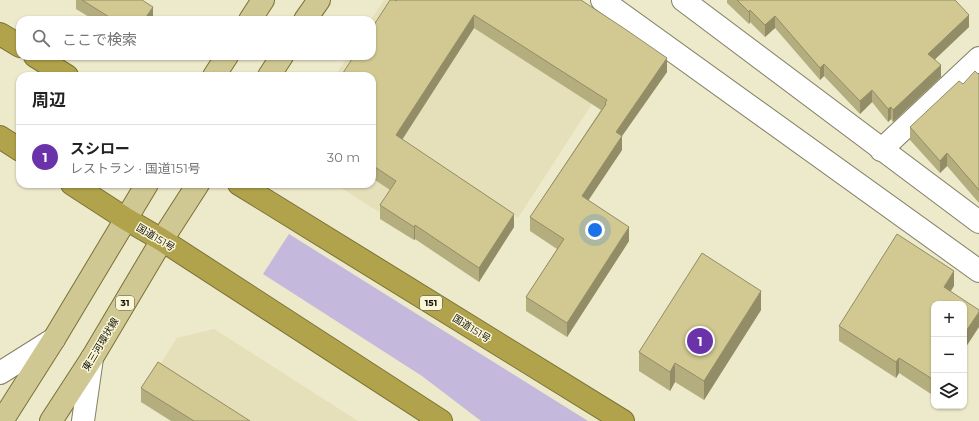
<!DOCTYPE html>
<html lang="ja">
<head>
<meta charset="utf-8">
<style>
  body { margin:0; font-family:Montserrat,"Noto Sans JP",sans-serif; background:#f2f2f2; color:#222 }
  .controls { position:absolute; right:12px; bottom:12px; display:grid; overflow:hidden; border-radius:8px; box-shadow:0 1px 3px #0004 }
  .controls button { width:36px; height:36px; display:grid; place-items:center; padding:0; border:0; border-bottom:1px solid #e0e0e0; background:#fff; color:#222; font:20px sans-serif }
  .you { position:absolute; left:595px; top:230px; width:14px; height:14px; margin:-10px; border:3px solid #fff; border-radius:50%; background:#1a73e8; box-shadow:0 0 0 6px #1a73e833 }
  .badge { display:grid; place-items:center; width:26px; height:26px; border-radius:50%; background:#6a33aa; color:#fff; font-size:13px; font-weight:700 }
  .pin { position:absolute; translate:-50% -50%; border:2px solid #fff; box-shadow:0 1px 4px #0006 }
  .list { margin:0; padding:0; list-style:none }
  h2 { display:flex; justify-content:space-between; align-items:center; height:52px; margin:0; padding:0 16px; font-size:17px }
  h2 small { font-size:13px; font-weight:400; color:#767676 }
  .list li { display:grid; grid-template-columns:26px 1fr auto; gap:12px; align-items:center; box-sizing:border-box; height:64px; padding:0 16px; border-top:1px solid #e0e0e0 }
  .list b { display:block; font-size:15px; white-space:nowrap }
  .list p { margin:0; font-size:13px; white-space:nowrap; color:#767676 }
  .list em { font-size:13px; font-style:normal; color:#767676 }
  .icon { flex:none; width:22px; height:22px; fill:none; stroke:currentColor; stroke-width:2; stroke-linecap:round; stroke-linejoin:round }
  .map { position:relative; flex:none; width:979px; height:421px; overflow:hidden }
  .search { position:absolute; background:#fff; box-shadow:0 1px 3px #0004; left:16px; top:16px; width:360px; height:44px; display:flex; align-items:center; gap:10px; box-sizing:border-box; padding:0 14px; border-radius:12px; color:#767676; font-size:15px }
  .panel { position:absolute; background:#fff; box-shadow:0 1px 3px #0004; left:16px; top:72px; width:360px; height:116px; border-radius:12px }
  .map>svg:first-child { display:block }
  .built { fill:#e5dfba }
  .grass { fill:#c4b8dc }
  .lines { fill:none; stroke-linecap:round; stroke-linejoin:round }
  .street-casing { stroke:#837f64; stroke-width:24 }
  .primary-casing { stroke:#7a7135; stroke-width:24 }
  .highway-casing { stroke:#7a7135; stroke-width:24 }
  .street { stroke:#fff; stroke-width:22 }
  .primary { stroke:#d0c893; stroke-width:22 }
  .highway { stroke:#b0a34b; stroke-width:22 }
  .wall { fill:#b4ad7d }
  .shaded-wall { fill:#928d66 }
  .building { fill:#d1c991; stroke:#928d66 }
  .labels { text-anchor:middle; stroke-width:3; stroke-linejoin:round; paint-order:stroke }
  .shield { fill:#faf6d8; stroke:#5b5848; stroke-width:1 }
  .shield-label { font-size:9px; font-weight:bold; fill:#17150b }
  .street-label { font-size:10px; fill:#17150b; stroke:#faf6d8 }
</style>
</head>
<body>
<div class="map">
<svg width="979" height="421" viewBox="0 0 979 421">
  <rect width="100%" height="100%" fill="#ede9cb"/>
  <g class="built">
    <polygon points="384,0 573,0 632,42 518,218 417,153 379,212 335,184 372,184 372,76 335,76 348,56 372,56 371,20"/>
    <polygon points="214,329 358,421 201,421 155,372 177,338"/>
  </g>
  <polygon class="grass" points="289,234 588,421 481,421 422,376 263,274"/>
  <g class="lines">
    <defs>
      <g id="street">
        <polyline points="602,0 979,271"/>
        <polyline points="683,0 979,222"/>
        <polyline points="881,150 979,58"/>
        <polyline points="0,373 54,339"/>
        <polyline points="83,421 92,358"/>
      </g>
      <g id="primary">
        <polyline points="250,20 263,0"/>
        <polyline points="305,20 319,0"/>
        <polyline points="214,76 227,56"/>
        <polyline points="269,76 282,56"/>
        <polyline points="2,421 54,339 147,184"/>
        <polyline points="51,421 92,358 162,240 198,184"/>
      </g>
      <g id="highway">
        <polyline points="0,34 20,46"/>
        <polyline points="35,56 67,76"/>
        <polyline points="0,137 20,150"/>
        <polyline points="72,184 126,219 162,240 441,421"/>
        <polyline points="239,184 623,421"/>
      </g>
    </defs>
    <use href="#street" class="street-casing"/>
    <use href="#primary" class="primary-casing"/>
    <use href="#highway" class="highway-casing"/>
    <use href="#street" class="street"/>
    <use href="#primary" class="primary"/>
    <use href="#highway" class="highway"/>
  </g>
  <g class="wall">
    <polygon points="76,0 142,0 153,19 152,20 94,20 76,9"/>
    <polygon points="581,0 667,72 622,136 622,150 588,200 629,241 567,337 526,311 526,297 557,249 530,231 530,217 601,110 474,28 402,140 514,227 479,282 415,239 414,240 380,219 380,205 390,190 372,178 372,76 396,1"/>
    <polygon points="727,0 955,0 969,27 935,59 941,77 893,122 891,119 888,122 872,102 860,114 824,76 820,80 775,28 765,37 750,22 749,24 727,3"/>
    <polygon points="979,73 979,203 947,166 940,173 910,140 910,127 963,84"/>
    <polygon points="954,286 934,304 934,396 899,373 896,378 839,341 839,326"/>
    <polygon points="761,310 704,400 675,382 670,391 639,371 639,352"/>
    <polygon points="141,388 250,421 171,421 141,402"/>
  </g>
  <g class="shaded-wall">
    <polygon points="153,7 153,19 152,20 144,20"/>
    <polygon points="750,10 750,22 749,24 749,12"/>
    <polygon points="474,15 474,28 396,149 396,135"/>
    <polygon points="969,15 969,27 928,66 928,54"/>
    <polygon points="775,16 775,28 765,37 765,25"/>
    <polygon points="667,58 667,72 622,136 622,150 582,210 582,196 616,132"/>
    <polygon points="824,64 824,76 820,80 820,68"/>
    <polygon points="941,65 941,77 893,122 893,110"/>
    <polygon points="872,90 872,102 860,114 860,101"/>
    <polygon points="891,107 891,119 888,122 888,109"/>
    <polygon points="947,153 947,166 940,173 940,161"/>
    <polygon points="514,214 514,227 479,282 479,268"/>
    <polygon points="415,225 415,239 414,240 414,227"/>
    <polygon points="629,227 629,241 567,337 567,323"/>
    <polygon points="954,271 954,286 944,302 944,287"/>
    <polygon points="761,291 761,310 704,400 704,381"/>
    <polygon points="979,312 979,327 964,350 964,334"/>
    <polygon points="899,358 899,373 896,378 896,362"/>
    <polygon points="675,363 675,382 670,391 670,372"/>
  </g>
  <g class="building">
    <polygon points="82,0 142,0 153,7 144,20 114,20"/>
    <polygon points="390,0 394,0 396,1 397,0 581,0 625,29 667,58 616,132 622,136 582,196 629,227 567,323 526,297 564,239 530,217 606,104 605,103 607,100 474,15 396,135 514,214 479,268 415,225 414,227 380,205 396,181 372,165 372,76 341,76 354,56 372,56 372,28"/>
    <polygon points="737,0 955,0 969,15 928,54 941,65 893,110 891,107 888,109 872,90 860,101 824,64 820,68 775,16 765,25 750,10 749,12"/>
    <polygon points="975,71 978,74 979,73 979,190 947,153 940,161 910,127 959,81 963,84"/>
    <polygon points="897,234 954,271 944,287 979,310 979,312 964,334 964,304 934,304 934,380 899,358 896,362 839,326"/>
    <polygon points="702,253 761,291 704,381 675,363 670,372 639,352"/>
    <polygon points="158,362 250,421 194,421 141,388"/>
  </g>
  <g class="labels">
    <g class="shield">
      <rect x="116" y="296" width="18" height="14" rx="3"/>
      <rect x="420" y="296" width="22" height="14" rx="3"/>
    </g>
    <g class="shield-label">
      <text x="125" y="306">31</text>
      <text x="431" y="306">151</text>
    </g>
    <g class="street-label">
      <text transform="translate(156 237) rotate(31)" y="4">国道151号</text>
      <text transform="translate(472 328) rotate(32)" y="4">国道151号</text>
      <text transform="translate(100 344) rotate(-59)" y="4">東三河環状線</text>
    </g>
  </g>
</svg>
<div class="controls">
<button>+</button>
<button>−</button>
<button><svg class="icon" aria-label="layers" viewBox="0 0 24 24"><path d="M12 4l9 5-9 5-9-5zM3 14l9 5 9-5"/></svg></button>
</div>
<div class="you"></div>
<div class="pin badge" style="left:700px;top:341px">1</div>
<div class="search"><svg class="icon" aria-label="search" viewBox="0 0 24 24"><circle cx="10" cy="10" r="6"/><path d="M15 15l6 6"/></svg>ここで検索</div>
<section class="panel">
<h2>周辺<small></small></h2>
<ul class="list">
<li><span class="badge">1</span><div><b>スシロー</b><p>レストラン · 国道151号</p></div><em>30 m</em></li>
</ul>
</section>
</div>
</body>
</html>
